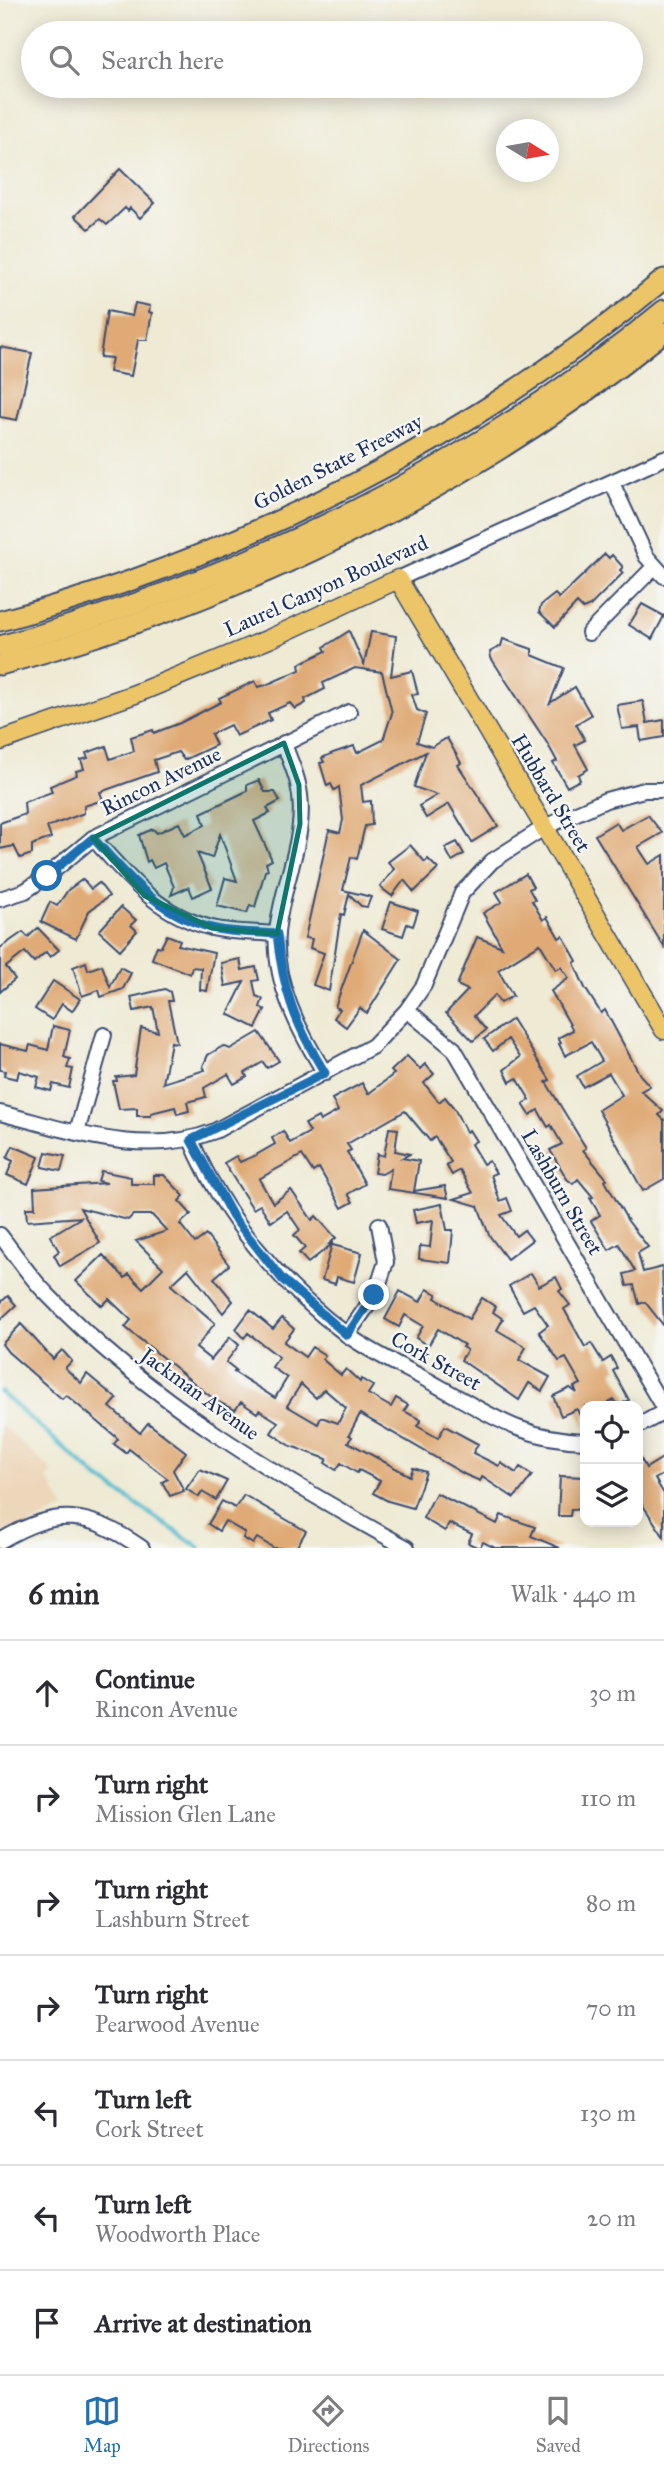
<!DOCTYPE html>
<html lang="en">
<head>
<meta charset="utf-8">
<style>
  body { margin:0; font-family:"IM FELL Great Primer",serif; background:#f2f2f3; color:#2b2b33 }
  .controls { position:absolute; right:21px; bottom:21px; display:grid; overflow:hidden; border-radius:14px; box-shadow:0 4px 18px #0003 }
  .controls button { width:63px; height:63px; display:grid; place-items:center; padding:0; border:0; border-bottom:2px solid #e1e1e2; background:#fff; color:#2b2b33; font:35px sans-serif }
  .compass { position:absolute; left:496px; top:119px; width:63px; height:63px; border-radius:50%; background:#fff; box-shadow:0 4px 18px #0003; rotate:101deg }
  .stop { position:absolute; width:21px; height:21px; margin:-16px; border:5px solid #1f6fb2; border-radius:50%; background:#fff }
  .stop.end { background:#1f6fb2; border-color:#fff; box-shadow:0 2px 7px #0008 }
  .list { margin:0; padding:0; list-style:none }
  h2 { display:flex; justify-content:space-between; align-items:center; height:91px; margin:0; padding:0 28px; font-size:30px }
  h2 small { font-size:23px; font-weight:400; color:#7c7c81 }
  .list li { display:grid; grid-template-columns:46px 1fr auto; gap:21px; align-items:center; box-sizing:border-box; height:105px; padding:0 28px; border-top:2px solid #e1e1e2 }
  .list b { display:block; font-size:26px; white-space:nowrap }
  .list p { margin:0; font-size:23px; white-space:nowrap; color:#7c7c81 }
  .list em { font-size:23px; font-style:normal; color:#7c7c81 }
  .icon { flex:none; width:38px; height:38px; fill:none; stroke:currentColor; stroke-width:2; stroke-linecap:round; stroke-linejoin:round }
  .map { position:relative; flex:none; width:664px; height:1548px; overflow:hidden }
  .search { position:absolute; background:#fff; box-shadow:0 4px 18px #0003; left:21px; right:21px; top:21px; height:77px; display:flex; align-items:center; gap:18px; box-sizing:border-box; padding:0 24px; border-radius:38px; color:#7c7c81; font-size:26px }
  .sheet { height:826px; background:#fff }
  nav { display:flex; justify-content:space-around; align-items:center; box-sizing:border-box; height:98px; border-top:2px solid #e1e1e2; background:#fff; font-size:19px; color:#7c7c81 }
  nav a { display:grid; justify-items:center; gap:4px }
  nav .on { color:#1f6fb2 }
  .map>svg:first-child { display:block }
  .built { fill:#edd7bb }
  .lines { fill:none; stroke-linecap:round; stroke-linejoin:round }
  .stream { stroke:#52bbcf; stroke-width:4.5 }
  .building { fill:#dfaa76; fill-rule:evenodd }
  .minor-casing { stroke:#3b4b70; stroke-width:18 }
  .major-casing { stroke:#3b4b70; stroke-width:21 }
  .highway-casing { stroke:#3b4b70; stroke-width:23 }
  .minor { stroke:#fff; stroke-width:14 }
  .major { stroke:#ecc569; stroke-width:18 }
  .highway { stroke:#ecc569; stroke-width:19 }
  .route { stroke:#1f6fb2; stroke-width:9 }
  .marked { fill:#0f766e; fill-opacity:0.2; stroke:#0f766e; stroke-width:5; stroke-linejoin:round }
  .labels { text-anchor:middle; stroke-width:5; stroke-linejoin:round; paint-order:stroke }
  .street-label { font-size:21px; fill:#1b2f5e; stroke:#f6f6f2 }
</style>
</head>
<body>
<div class="map">
<svg width="664" height="1548" viewBox="0 0 664 1548">
  <rect width="100%" height="100%" fill="#f6f6f2"/>
  <filter id="ink" filterUnits="userSpaceOnUse"><feTurbulence type="fractalNoise" baseFrequency=".0143" numOctaves="2"/><feDisplacementMap in="SourceGraphic" scale="14" xChannelSelector="R" yChannelSelector="G"/><feConvolveMatrix kernelMatrix="1 2 1 2 8 2 1 2 1" color-interpolation-filters="sRGB"/></filter>
  <filter id="wash" filterUnits="userSpaceOnUse"><feTurbulence type="fractalNoise" baseFrequency=".00686" numOctaves="4" result="noise"/><feDisplacementMap in="SourceGraphic" scale="28" xChannelSelector="R" yChannelSelector="G"/><feGaussianBlur stdDeviation="1.57" result="paint"/><feColorMatrix in="noise" values="0 0 0 0 0 0 0 0 0 0 0 0 0 0 0 0 0 1.4 0 .05"/><feComposite in="paint" operator="in"/></filter>
  <g filter="url(#wash)">
    <rect width="100%" height="100%" fill="#eeead4"/>
    <polygon class="built" points="0,1424 53,1472 47,1479 65,1508 0,1540"/>
    <g class="lines">
      <polyline class="stream" points="0,1392 97,1477 200,1548"/>
    </g>
    <g id="blocks">
      <g class="building">
        <polygon points="120,169 155,203 140,218 130,208 128,211 125,208 107,225 100,219 89,229 75,216"/>
        <polygon points="135,303 150,306 149,312 152,313 147,340 138,340 131,376 109,372 112,358 100,357 107,311 132,316"/>
        <polygon points="0,347 32,353 17,420 0,417"/>
        <polygon points="605,554 609,558 612,555 623,567 620,570 623,573 590,606 583,609 577,603 555,627 539,612 541,605 555,594 559,598"/>
        <polygon points="642,604 664,616 652,639 629,625"/>
        <polygon points="349,631 364,665 371,632 396,636 391,676 412,671 418,694 412,695 417,710 426,714 417,742 432,747 447,738 461,763 458,765 498,826 472,842 449,804 426,818 419,806 437,795 414,787 426,752 361,785 363,802 371,801 372,825 365,826 357,859 351,857 343,890 371,897 367,907 361,906 349,894 344,915 341,914 329,991 313,985 324,953 310,948 312,939 305,938 329,830 340,833 343,820 339,787 334,790 331,784 327,786 320,763 324,762 322,758 333,753 354,746 357,753 383,740 392,713 382,672 355,668 323,683 325,689 305,699 306,703 295,709 290,703 268,713 271,720 236,736 230,725 211,734 216,745 184,760 178,752 154,760 157,772 100,792 103,800 84,806 84,813 47,827 51,838 32,845 32,854 20,858 14,846 0,849 0,823 25,814 24,802 52,792 50,786 77,775 76,771 84,769 81,760 88,758 86,753 106,746 110,759 134,751 131,737 153,730 154,733 180,723 221,702 219,698 255,681 258,687 266,685 300,670 299,664 326,651 324,647"/>
        <polygon points="503,639 532,649 532,655 564,668 550,703 575,687 591,715 576,724 585,740 575,745 588,769 578,775 580,780 567,787 553,763 557,761 547,743 491,658 490,652 501,646"/>
        <polygon points="643,701 647,723 664,720 664,737 641,741 639,727 622,729 617,705"/>
        <polygon points="259,780 265,792 275,792 280,801 267,808 270,813 254,821 272,860 266,863 268,870 265,871 255,907 250,905 247,913 217,906 225,878 237,881 220,834 212,858 197,853 212,888 193,897 189,887 171,895 174,887 164,863 154,868 150,860 147,862 139,835 153,829 157,833 179,823 185,835 205,825 201,813 247,791 247,785"/>
        <polygon points="648,815 662,833 638,847 649,864 664,855 664,947 595,835 616,822 621,830"/>
        <polygon points="457,842 464,854 452,861 445,848"/>
        <polygon points="410,845 425,862 428,859 438,869 414,892 404,880 392,896 380,887 394,869 388,862"/>
        <polygon points="526,874 533,887 529,889 535,900 532,901 543,920 547,917 559,938 563,936 577,961 574,963 585,988 601,1013 605,1010 640,1075 650,1086 641,1091 663,1111 659,1115 664,1120 664,1179 643,1191 598,1110 622,1095 609,1073 583,1087 577,1076 602,1061 591,1042 565,1056 559,1044 561,1043 558,1038 573,1030 551,991 569,978 561,967 556,970 540,944 498,970 513,996 500,1003 495,995 474,1016 486,1030 473,1041 446,1013 468,990 457,985 477,937 502,947 483,913 502,902 496,892"/>
        <polygon points="83,879 91,889 99,883 109,896 89,911 76,939 41,922 50,902 57,906 68,890"/>
        <polygon points="391,902 418,911 413,926 407,924 403,936 382,929"/>
        <polygon points="121,907 136,920 131,925 137,931 120,950 99,931"/>
        <polygon points="38,928 59,950 50,957 46,952 34,962 25,952 6,967 15,979 0,992 0,948 23,932 28,937"/>
        <polygon points="363,930 401,959 367,1013 360,1008 346,1027 334,1018 340,1009 335,1007"/>
        <polygon points="167,935 180,940 178,945 214,953 207,991 200,990 201,968 192,967 190,974 152,959 157,946 161,947"/>
        <polygon points="240,959 242,970 256,967 259,980 253,981 256,996 263,999 260,1007 265,1010 256,1028 228,1014 244,982 225,986 221,963"/>
        <polygon points="86,962 88,970 102,965 110,987 120,967 131,973 123,989 101,997 99,990 82,996 73,967"/>
        <polygon points="53,981 80,999 72,1011 62,1004 52,1020 35,1009"/>
        <polygon points="165,989 170,992 172,1001 168,1001 177,1043 171,1042 163,1083 205,1070 203,1066 208,1055 223,1046 230,1049 259,1032 279,1061 267,1068 263,1062 245,1073 247,1077 234,1084 228,1074 204,1088 206,1097 187,1102 189,1111 177,1114 175,1107 151,1113 151,1116 137,1116 137,1108 119,1109 113,1081 117,1081 116,1077 134,1075 141,1028 158,1032 153,1007 134,1011 131,997"/>
        <polygon points="512,1019 550,1080 546,1082 586,1148 583,1150 607,1179 605,1181 628,1221 648,1247 638,1253 643,1272 662,1267 664,1326 645,1302 639,1304 634,1285 627,1286 624,1274 635,1271 619,1244 609,1250 591,1221 600,1215 590,1198 593,1197 578,1179 573,1184 567,1179 550,1150 562,1144 551,1125 548,1127 538,1110 530,1115 523,1104 530,1100 517,1078 510,1082 504,1070 520,1057 508,1039 493,1051 484,1039"/>
        <polygon points="53,1026 70,1030 64,1057 70,1059 67,1068 73,1069 69,1088 53,1084 51,1091 36,1087 39,1077 19,1071 17,1079 4,1076 5,1071 0,1070 0,1044 28,1051 30,1045 48,1050"/>
        <polygon points="407,1056 420,1069 425,1064 434,1074 424,1083 439,1102 445,1097 454,1108 466,1132 469,1130 476,1141 471,1144 483,1164 489,1161 496,1173 491,1175 500,1201 507,1198 512,1211 501,1215 516,1236 524,1230 532,1240 507,1259 489,1235 478,1206 454,1199 473,1193 460,1170 452,1175 446,1165 451,1162 435,1137 430,1141 405,1111 347,1144 351,1150 347,1152 365,1184 348,1194 353,1202 342,1208 319,1168 313,1172 302,1155 259,1179 273,1203 291,1190 312,1220 316,1216 336,1238 329,1244 362,1253 354,1282 337,1277 335,1284 322,1280 332,1244 308,1263 299,1253 305,1248 294,1235 300,1230 287,1211 271,1222 260,1205 253,1209 224,1163 236,1156 240,1162 254,1156 275,1144 272,1138 283,1131 290,1143 310,1132 305,1124 318,1117 320,1121 338,1111 332,1099 362,1083 368,1094 394,1074 391,1071"/>
        <polygon points="389,1128 398,1129 395,1151 410,1154 402,1158 419,1161 414,1191 445,1186 448,1198 388,1189 391,1169 382,1174 374,1173 377,1154 384,1156"/>
        <polygon points="13,1146 39,1157 28,1184 7,1175 13,1161 7,1158"/>
        <polygon points="46,1152 65,1156 61,1171 42,1167"/>
        <path d="M101 1171 131 1177V1184H154V1175H164L184 1196 179 1201 191 1214 180 1224 195 1243 206 1235 229 1265 214 1278 233 1301 223 1313 188 1269 171 1285 215 1323 196 1348 211 1360 230 1337 239 1345 226 1362 236 1370 234 1372 275 1398 287 1378 272 1367 279 1357 248 1333 244 1338 236 1329 250 1310 273 1329 282 1318 294 1329 284 1342 305 1357 312 1347 325 1355 322 1359 341 1375 346 1369 360 1382 361 1379 373 1386 368 1394 391 1407 396 1398 408 1405 404 1411 421 1420 417 1426 438 1438 445 1426 478 1444 473 1453 499 1466 501 1463 516 1473 520 1467 532 1475 521 1490 514 1498 482 1477 480 1481 466 1475 360 1414 349 1435 352 1437 348 1442 410 1476 413 1468 426 1472 413 1508 388 1501 373 1493 380 1481 359 1470 357 1473 341 1463 336 1470 325 1463 327 1459 291 1446 271 1433 278 1422 259 1410 257 1413 241 1402 235 1410 216 1401 125 1327 131 1320 109 1299 102 1306 76 1281 103 1255 125 1278 129 1274 143 1288 163 1268 136 1241 167 1231 152 1215H133L128 1220 80 1208 100 1243 60 1266 54 1255 59 1251 50 1236 82 1217 27 1221 26 1208H35L34 1188 107 1183 98 1181ZM301 1384 316 1398 324 1389 346 1408 338 1423 321 1417 318 1424 287 1406Z"/>
        <polygon points="442,1204 447,1230 453,1230 450,1263 419,1259 420,1246 430,1247 433,1220 416,1223 413,1210"/>
        <polygon points="531,1273 539,1286 556,1277 562,1289 559,1291 570,1305 564,1309 585,1347 591,1343 603,1362 611,1357 617,1368 613,1371 629,1400 618,1406 614,1400 603,1406 585,1406 585,1427 577,1409 561,1416 553,1396 570,1388 577,1393 574,1387 581,1384 566,1358 559,1361 539,1332 548,1325 534,1305 523,1311 509,1286"/>
        <polygon points="427,1289 437,1294 435,1298 469,1319 482,1298 496,1307 493,1312 503,1319 497,1330 526,1347 519,1360 550,1377 542,1391 529,1383 519,1400 461,1360 467,1350 462,1347 464,1345 438,1329 428,1346 416,1338 423,1326 405,1315 399,1327 385,1319 400,1291 420,1302"/>
        <polygon points="8,1296 16,1305 0,1320 0,1303"/>
        <polygon points="21,1324 53,1359 62,1350 72,1361 65,1368 81,1383 87,1374 117,1399 110,1407 140,1433 148,1423 186,1452 173,1470 184,1491 170,1496 162,1482 168,1479 129,1449 126,1453 114,1444 118,1439 115,1436 66,1395 62,1399 8,1352 2,1344"/>
        <polygon points="638,1454 646,1468 664,1457 664,1474 655,1479 664,1494 664,1537 638,1498"/>
        <polygon points="200,1469 227,1481 216,1500 202,1492 199,1497 186,1489"/>
        <polygon points="560,1476 585,1477 585,1509 571,1510 570,1516 558,1516"/>
        <polygon points="436,1493 497,1524 501,1515 535,1527 531,1536 560,1548 495,1548 483,1542 479,1548 468,1543 472,1534 449,1523 445,1531 423,1518"/>
        <polygon points="244,1495 306,1531 296,1548 274,1548 257,1538 253,1544 243,1538 245,1533 225,1521 219,1531 208,1524 222,1501 235,1508"/>
      </g>
    </g>
  </g>
  <g filter="url(#ink)">
    <use href="#blocks" fill-opacity="0" stroke="#3b4b70" stroke-width="2"/>
    <g class="lines">
      <defs>
        <g id="minor">
          <polyline points="612,483 646,556 664,576"/>
          <polyline points="398,579 664,458"/>
          <polyline points="589,633 654,567"/>
          <path d="M284 743C288 757 295 770 298 784 310 834 281 883 277 933 273 982 300 1033 325 1073"/>
          <path d="M93 838C128 877 158 915 212 928 232 933 256 932 277 934"/>
          <polyline points="0,899 25,891 47,876 93,838 349,712"/>
          <polyline points="407,1010 454,1049 664,1409"/>
          <path d="M0 1113C69 1130 144 1159 215 1131L373 1046 407 1010 424 985 462 893 492 861 545 827 606 800 644 790H664"/>
          <polyline points="77,1132 104,1035"/>
          <path d="M191 1140C223 1216 280 1285 346 1334 373 1354 408 1369 438 1386 492 1416 522 1439 585 1441"/>
          <path d="M0 1235C15 1254 29 1276 46 1293 149 1401 278 1477 407 1548"/>
          <polyline points="347,1335 375,1295 386,1262 379,1225"/>
          <polyline points="638,1426 664,1412"/>
          <path d="M0 1541C58 1507 87 1511 142 1548"/>
        </g>
        <polyline id="major" points="0,741 135,694 269,639 398,579 664,1030"/>
        <g id="highway">
          <path d="M0 621C237 558 476 437 664 279"/>
          <path d="M0 646C241 579 471 470 664 310"/>
          <path d="M0 665C240 600 471 489 664 332"/>
        </g>
      </defs>
      <use href="#minor" class="minor-casing"/>
      <use href="#major" class="major-casing"/>
      <use href="#highway" class="highway-casing"/>
      <use href="#minor" class="minor"/>
      <use href="#major" class="major"/>
      <use href="#highway" class="highway"/>
    </g>
  </g>
  <g class="lines" filter="url(#ink)">
    <path class="route" d="M47 876 93 838C128 876 158 915 212 928 232 933 256 932 277 934 283 991 295 1024 325 1073L191 1140 233 1217 282 1279 347 1335 374 1295"/>
  </g>
  <path class="marked" d="M284 743 299 785 300 824 277 934 212 928 145 896 93 838Z"/>
  <g class="labels">
    <g class="street-label">
      <text transform="translate(338 462) rotate(-27)" y="7">Golden State Freeway</text>
      <text transform="translate(326 586) rotate(-24)" y="7">Laurel Canyon Boulevard</text>
      <text transform="translate(161 781) rotate(-26)" y="7">Rincon Avenue</text>
      <text transform="translate(551 793) rotate(59)" y="7">Hubbard Street</text>
      <text transform="translate(562 1192) rotate(60)" y="7">Lashburn Street</text>
      <text transform="translate(436 1361) rotate(29)" y="7">Cork Street</text>
      <text transform="translate(200 1394) rotate(36)" y="7">Jackman Avenue</text>
    </g>
  </g>
</svg>
<div class="controls">
<button><svg class="icon" aria-label="locate" viewBox="0 0 24 24"><circle cx="12" cy="12" r="6"/><path d="M12 2v4M12 18v4M2 12h4M18 12h4"/></svg></button>
<button><svg class="icon" aria-label="layers" viewBox="0 0 24 24"><path d="M12 4l9 5-9 5-9-5zM3 14l9 5 9-5"/></svg></button>
</div>
<svg class="compass" viewBox="-18 -18 36 36"><path d="M0-13l5 13h-10z" fill="#e53935"/><path d="M0 13l5-13h-10z" fill="#7c7c81"/></svg>
<div class="stop" style="left:47px;top:876px"></div>
<div class="stop end" style="left:374px;top:1295px"></div>
<div class="search"><svg class="icon" aria-label="search" viewBox="0 0 24 24"><circle cx="10" cy="10" r="6"/><path d="M15 15l6 6"/></svg>Search here</div>
</div>
<section class="sheet">
<h2>6 min<small>Walk · 440 m</small></h2>
<ul class="list">
<li><svg class="icon" aria-label="ahead" viewBox="0 0 24 24"><path d="M12 20V5M6 11l6-6 6 6"/></svg><div><b>Continue</b><p>Rincon Avenue</p></div><em>30 m</em></li>
<li><svg class="icon" aria-label="right" viewBox="0 0 24 24"><path d="M7 20v-9h11M14 6l5 5-5 5"/></svg><div><b>Turn right</b><p>Mission Glen Lane</p></div><em>110 m</em></li>
<li><svg class="icon" aria-label="right" viewBox="0 0 24 24"><path d="M7 20v-9h11M14 6l5 5-5 5"/></svg><div><b>Turn right</b><p>Lashburn Street</p></div><em>80 m</em></li>
<li><svg class="icon" aria-label="right" viewBox="0 0 24 24"><path d="M7 20v-9h11M14 6l5 5-5 5"/></svg><div><b>Turn right</b><p>Pearwood Avenue</p></div><em>70 m</em></li>
<li><svg class="icon" aria-label="left" viewBox="0 0 24 24"><path d="M17 20v-9H6M10 6l-5 5 5 5"/></svg><div><b>Turn left</b><p>Cork Street</p></div><em>130 m</em></li>
<li><svg class="icon" aria-label="left" viewBox="0 0 24 24"><path d="M17 20v-9H6M10 6l-5 5 5 5"/></svg><div><b>Turn left</b><p>Woodworth Place</p></div><em>20 m</em></li>
<li><svg class="icon" aria-label="arrive" viewBox="0 0 24 24"><path d="M6 21V4h12l-3 4 3 4H6"/></svg><div><b>Arrive at destination</b></div></li>
</ul>
</section>
<nav>
<a class="on"><svg class="icon" aria-label="map" viewBox="0 0 24 24"><path d="M3 6l6-2 6 2 6-2v14l-6 2-6-2-6 2zM9 4v14M15 6v14"/></svg>Map</a>
<a><svg class="icon" aria-label="directions" viewBox="0 0 24 24"><path d="M12 3l9 9-9 9-9-9zM9 14v-3h6M13 9l2 2-2 2"/></svg>Directions</a>
<a><svg class="icon" aria-label="saved" viewBox="0 0 24 24"><path d="M7 4h10v16l-5-4-5 4z"/></svg>Saved</a>
</nav>
</body>
</html>
